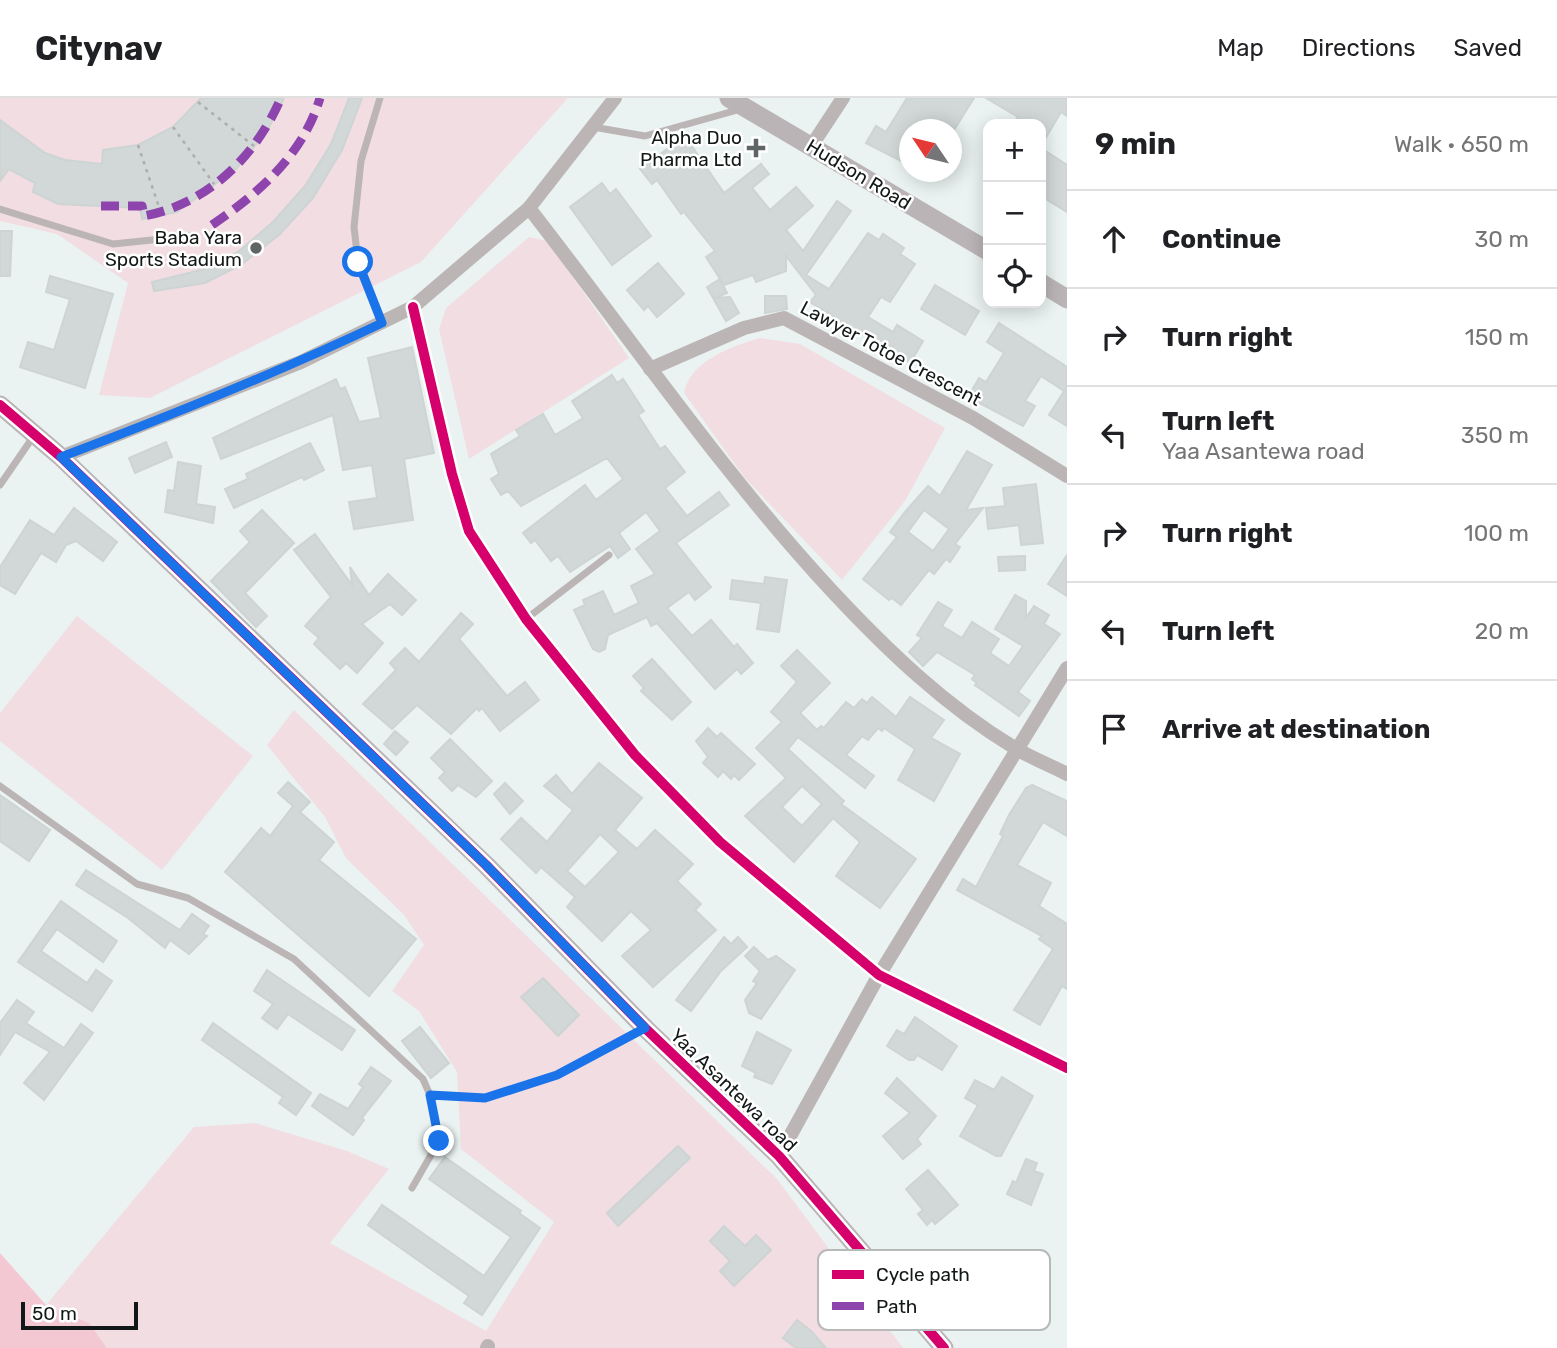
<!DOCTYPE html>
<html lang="en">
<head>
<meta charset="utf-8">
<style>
  body { margin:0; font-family:Rubik,sans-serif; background:#f6f6f6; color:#202124 }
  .controls { position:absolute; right:21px; top:21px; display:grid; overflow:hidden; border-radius:14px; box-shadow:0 4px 18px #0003 }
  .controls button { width:63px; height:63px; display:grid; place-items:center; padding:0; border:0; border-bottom:2px solid #e0e0e0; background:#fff; color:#202124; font:35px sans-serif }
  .compass { position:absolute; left:899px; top:21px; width:63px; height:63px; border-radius:50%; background:#fff; box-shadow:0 4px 18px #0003; rotate:305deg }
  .scale { position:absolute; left:21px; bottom:18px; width:117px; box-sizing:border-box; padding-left:7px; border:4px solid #121817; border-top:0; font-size:19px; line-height:24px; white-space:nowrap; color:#121817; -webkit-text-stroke:5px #fff; paint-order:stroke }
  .stop { position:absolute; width:21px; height:21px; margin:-16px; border:5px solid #1a73e8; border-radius:50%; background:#fff }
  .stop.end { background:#1a73e8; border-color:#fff; box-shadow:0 2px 7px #0008 }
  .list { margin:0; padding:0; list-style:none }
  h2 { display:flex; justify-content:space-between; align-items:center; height:91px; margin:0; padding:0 28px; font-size:30px }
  h2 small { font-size:23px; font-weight:400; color:#757577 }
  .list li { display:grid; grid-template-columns:46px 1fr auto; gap:21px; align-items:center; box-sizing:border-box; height:98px; padding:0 28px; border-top:2px solid #e0e0e0 }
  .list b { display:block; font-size:26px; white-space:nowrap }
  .list p { margin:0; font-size:23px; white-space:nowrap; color:#757577 }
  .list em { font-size:23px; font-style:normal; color:#757577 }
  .icon { flex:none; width:38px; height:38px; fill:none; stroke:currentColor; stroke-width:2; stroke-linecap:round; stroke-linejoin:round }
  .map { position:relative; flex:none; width:1067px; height:1250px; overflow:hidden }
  header { display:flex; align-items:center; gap:42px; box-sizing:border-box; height:98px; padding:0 35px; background:#fff; border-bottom:2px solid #e0e0e0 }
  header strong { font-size:33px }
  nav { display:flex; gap:38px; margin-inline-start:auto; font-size:24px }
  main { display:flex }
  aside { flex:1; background:#fff }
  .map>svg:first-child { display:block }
  .green { fill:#f2dde2 }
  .forest { fill:#f3c8d2 }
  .building { fill:#d1d8d7; stroke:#cdd4d3; stroke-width:2; fill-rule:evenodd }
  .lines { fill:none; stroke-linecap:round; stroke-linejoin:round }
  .path { stroke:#afadae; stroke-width:2.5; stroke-dasharray:3.5 5; stroke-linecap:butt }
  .lane { stroke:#bcb5b6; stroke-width:7 }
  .street { stroke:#bcb5b6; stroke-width:14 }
  .secondary { stroke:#bbb4b6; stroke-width:19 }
  .quiet { stroke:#8e44ad; stroke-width:9; stroke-dasharray:18 9; stroke-linecap:butt }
  .cycleway-casing { stroke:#fff; stroke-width:15 }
  .cycleway { stroke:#d6006c; stroke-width:10 }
  .route { stroke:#1a73e8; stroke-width:9 }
  .poi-dot { fill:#5e6564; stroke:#fff; stroke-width:2.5 }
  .labels { text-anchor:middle; stroke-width:5; stroke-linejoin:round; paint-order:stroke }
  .poi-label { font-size:19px; fill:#121817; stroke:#fff; text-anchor:end }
  .street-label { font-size:19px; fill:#121817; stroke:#fff }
  .key { fill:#fff; stroke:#b8bab9; stroke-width:2 }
  .key-label { font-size:19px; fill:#121817 }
</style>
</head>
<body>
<header>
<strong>Citynav</strong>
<nav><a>Map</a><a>Directions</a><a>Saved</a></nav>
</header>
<main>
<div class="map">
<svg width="1067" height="1250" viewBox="0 0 1067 1250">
  <rect width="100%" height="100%" fill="#eaf3f2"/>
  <g class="green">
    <polygon points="0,0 568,0 421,164 150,300 99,297 128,185 57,136 0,123"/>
    <polygon points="529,139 548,143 629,260 469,361 439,231 446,210"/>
    <path d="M760 240 800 246 945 330 905 403 842 482 744 379 684 295C690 262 733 248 760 240Z"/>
    <polygon points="77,518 253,658 162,772 0,643 0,615"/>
    <polygon points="294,612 777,1081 903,1250 107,1250 89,1225 46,1207 194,1029 255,1025 347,1053 389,1071 330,1145 486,1233 554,1124 461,1051 457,974 419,913 392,893 424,847 404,817 346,760 325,719 267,647"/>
  </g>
  <polygon class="forest" points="0,1155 46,1207 89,1225 107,1250 0,1250"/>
  <g class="building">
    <polygon points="201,0 284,0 267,33 237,70 177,114 142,121 140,110 58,106 33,94 35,85 9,71 0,83 0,22 45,55 65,62 102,66 103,52 138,47 173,29"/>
    <polygon points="349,0 362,0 342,52 313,100 280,136 241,167 205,185 154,193 152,184 201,172 238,154 273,124 305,88 331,46"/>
    <polygon points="907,0 974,0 954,32 909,32 909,67 866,45 876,28 886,34"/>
    <polygon points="986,0 1067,0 1067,18 1061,14 1041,48 1041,26 1013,26 1018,19"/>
    <polygon points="685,38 724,95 761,66 769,76 752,90 770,112 796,89 813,108 786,132 803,153 837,103 851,113 806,177 829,191 868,135 879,142 883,136 904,150 900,156 915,166 890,204 881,199 868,219 893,234 897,227 923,243 910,265 852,230 849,235 831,224 834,219 810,204 816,197 786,158 786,173 756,184 753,177 724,187 706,159 715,153 684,114 681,116 657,82 652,86 640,71"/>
    <polygon points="1041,50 1067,67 1067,114 1041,98"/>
    <polygon points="602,85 610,96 616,91 651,138 612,167 570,109"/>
    <polygon points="0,133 12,133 10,178 0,178"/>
    <polygon points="658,165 684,196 657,219 648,208 644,212 627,192"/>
    <polygon points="50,178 113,196 85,290 20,269 28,244 54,252 70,201 46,194"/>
    <polygon points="720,181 727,195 715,200 730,199 739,215 726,223 707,189"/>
    <polygon points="935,187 979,213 965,237 921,211"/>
    <polygon points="765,198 786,198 787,211 765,215"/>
    <polygon points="999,225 1067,269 1067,328 1049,317 1064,293 1041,278 1025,303 1035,308 1023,328 968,299 979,280 986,284 1004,255 987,244"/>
    <polygon points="412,249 434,355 404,361 413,422 354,431 349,404 377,400 372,367 343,372 333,317 221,361 213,340 336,281 340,291 345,289 359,324 381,320 368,260"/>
    <polygon points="612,277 617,285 623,281 644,313 638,317 660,351 665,348 685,374 665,390 687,418 719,394 729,407 676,445 711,489 695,502 689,494 667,510 692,538 711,522 734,549 737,546 753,565 741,576 737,571 715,591 657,525 651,528 647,519 608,537 605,551 599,554 593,551 574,512 585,507 583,502 603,493 614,517 639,505 631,488 655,476 636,451 660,433 646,414 619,435 630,451 618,460 610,448 570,474 558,458 551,463 535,442 531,445 523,435 585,387 596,402 623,381 607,360 521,408 508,393 501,397 491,381 499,376 491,356 520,338 516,332 543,316 555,337 583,320 572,303"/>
    <polygon points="166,344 172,359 135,375 129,360"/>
    <polygon points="310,345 324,372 304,382 302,379 234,410 225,391 248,381 246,376"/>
    <path d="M967 353 992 367 966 412 983 410 955 446 960 449 950 464 946 461 934 476 929 472 901 507 892 500 889 502 863 481 897 439 890 434 905 414 928 388 940 398ZM924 412 949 431 933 453 908 434Z"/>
    <polygon points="178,364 201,368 196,406 215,409 213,425 165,414 168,392 174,393"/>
    <polygon points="1036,386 1043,445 1021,447 1019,427 988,431 986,410 1005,408 1003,390"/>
    <polygon points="74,410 117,444 103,463 76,443 66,447 56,464 41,455 15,496 0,487 0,469 30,422 54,437"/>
    <polygon points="262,412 294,445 245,495 267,518 256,529 211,483 250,444 240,433"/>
    <polygon points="315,436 352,487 350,469 369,497 388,476 416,502 402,517 390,506 362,526 383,545 357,575 346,565 340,571 314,546 319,540 305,528 331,499 294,452"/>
    <polygon points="1067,457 1067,498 1048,486"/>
    <polygon points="1025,458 1025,472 999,473 998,459"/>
    <polygon points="765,479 787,482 779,534 757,531 761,505 730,501 732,482 764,486"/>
    <polygon points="1015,497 1026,503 1026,520 1034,508 1049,517 1044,526 1060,536 1018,594 1030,603 1019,618 975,587 977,585 972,581 975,577 937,554 923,568 909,554 922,540 917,537 938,504 952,512 942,528 962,540 972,524 999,541 990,555 1009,568 1023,548 995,531"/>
    <polygon points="461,515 473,526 459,541 507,598 525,584 539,602 500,633 482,610 479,613 477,610 451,636 417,607 392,631 363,606 396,572 390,565 405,550 419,564"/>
    <path d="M797 552 830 585 800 615 817 632 821 628 824 630 846 604 854 610 862 601 867 605 872 599 896 619 910 599 944 622 931 640 960 656 934 703 898 682 915 651 884 630 882 633 878 630 868 642 862 638 846 657 874 678 865 690 798 639 788 651 844 703 841 706 916 761 880 810 836 778 860 744 833 720 794 764 745 718 786 680 756 650 782 624 771 614 797 584 781 568ZM802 688 822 706 802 728 782 709Z"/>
    <polygon points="652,561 691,604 672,622 641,593 644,590 633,578"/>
    <polygon points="708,630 717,639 721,635 755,666 739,682 734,677 731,681 723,673 718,679 703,665 708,659 696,643"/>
    <polygon points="395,633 408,644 396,657 384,646"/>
    <polygon points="450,641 492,683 476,699 458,687 452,693 439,680 445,674 431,660"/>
    <path d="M599 665 642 700 615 732 637 751 655 732 693 766 677 783 701 806 695 812 716 832 653 889 622 858 651 832 631 813 602 843 567 809 575 799 541 769 536 775 501 741 521 720 547 744 573 712 544 688 556 677 572 696ZM600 736 619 754 585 789 567 773Z"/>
    <polygon points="288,684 310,704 300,714 334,744 319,762 416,841 369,898 225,774 261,730 270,738 293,708 278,695"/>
    <polygon points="505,685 523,703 510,716 494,696"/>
    <polygon points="1032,687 1067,703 1067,738 1043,724 1017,767 1051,785 1039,808 1067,826 1067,891 1062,888 1040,927 1014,912 1053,851 1039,841 1042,838 957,792 963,781 976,789 1003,738 1000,736 1009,717 1026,690"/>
    <polygon points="0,697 50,732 29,763 0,743"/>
    <polygon points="86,772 180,832 192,816 209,828 203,836 207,838 189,856 170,842 165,850 128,820 76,787"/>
    <polygon points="61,803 117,843 103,864 57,831 41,853 87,885 96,872 112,883 92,913 18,864"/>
    <polygon points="724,839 731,846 738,839 747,849 721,873 691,913 676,902"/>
    <polygon points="754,849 768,862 776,858 795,872 761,921 749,915 745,902 757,885 753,883 760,873 745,858"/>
    <polygon points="267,872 355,932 342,952 288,916 277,931 262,920 273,906 254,893"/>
    <polygon points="543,880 579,917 558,938 521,899"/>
    <polygon points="17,902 34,914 26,925 64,950 81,926 93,935 44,1002 24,985 50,954 15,934 0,957 0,925"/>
    <polygon points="915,919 957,948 942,972 917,957 914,962 909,962 887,948 897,932 904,936"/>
    <polygon points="213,925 311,995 296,1017 279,1005 283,999 202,942"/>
    <polygon points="420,929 449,965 431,980 402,943"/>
    <polygon points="757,934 791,952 772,986 754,979 756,975 742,968"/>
    <polygon points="371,969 391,983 362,1020 364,1022 353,1037 312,1008 320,996 348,1011 363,989 359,986"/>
    <polygon points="1002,979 1033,998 1001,1058 996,1058 960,1038 978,1007 965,1000 975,982 994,992"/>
    <polygon points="897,980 936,1018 917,1041 921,1046 903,1061 883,1038 910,1015 885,995"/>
    <polygon points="678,1048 690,1060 618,1128 607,1115"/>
    <polygon points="445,1059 521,1113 519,1115 540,1130 482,1217 464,1205 469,1198 368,1127 382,1107 484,1178 511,1139 429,1081"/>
    <polygon points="1026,1061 1037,1065 1034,1073 1043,1076 1031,1107 1007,1096 1013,1083 1016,1085"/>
    <polygon points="928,1072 958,1107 935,1126 932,1122 927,1127 918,1116 923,1112 906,1091"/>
    <polygon points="724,1128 745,1148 756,1137 771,1152 734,1188 720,1173 730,1163 710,1143"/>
    <polygon points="797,1222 811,1233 826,1250 796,1250 783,1240"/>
  </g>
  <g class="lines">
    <g class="path">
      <polyline points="198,4 254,48"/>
      <polyline points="173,29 214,86"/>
      <polyline points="138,47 162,118"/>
    </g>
    <g class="lane">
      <polyline points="380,0 361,63 354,129 358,164 381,224"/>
      <polyline points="593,29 645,38 741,11"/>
      <polyline points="0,111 113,146 191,138"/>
      <polyline points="0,387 33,339"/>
      <polyline points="526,521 609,457"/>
      <polyline points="0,688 137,786 188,800 294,861 423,981 430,997 439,1043 412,1090"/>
      <polyline points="430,997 485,1000 557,977 644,930"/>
    </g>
    <g class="street">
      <polyline points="812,47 843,0"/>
      <path d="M529 110C629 238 720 372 831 492 886 551 945 608 1015 650 1031 660 1050 667 1067 676"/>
      <polyline points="413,209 452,376 469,433 526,521 635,657 720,744 879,877 1067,970"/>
      <polyline points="650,271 744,230 784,220 973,320 1067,378"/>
      <polyline points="61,359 301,264 413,209 529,110 615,0"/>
      <polyline points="779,1058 879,877 1067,570"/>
      <polyline points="487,1250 488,1248"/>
    </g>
    <g class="secondary">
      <polyline points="729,0 988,153"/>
      <polyline points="1041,185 1067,201"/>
      <polyline points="0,307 61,359 486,767 645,930 779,1058 944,1250"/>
    </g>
    <g class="quiet">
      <path d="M101 108H142L144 118C208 106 256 58 281 0"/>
      <path d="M212 127C259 95 303 57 320 0"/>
    </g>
    <defs>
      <g id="cycleway">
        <polyline points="413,209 452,376 469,433 526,521 635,657 720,744 879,877 1067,970"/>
        <polyline points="0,307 61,359 486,767 645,930 779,1058 944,1250"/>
      </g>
    </defs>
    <use href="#cycleway" class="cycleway-casing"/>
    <use href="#cycleway" class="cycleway"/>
  </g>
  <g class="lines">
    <path class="route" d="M358 164 382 225C277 275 170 318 61 359L486 767 645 930 557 977 485 1000 430 997 439 1043"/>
  </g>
  <g class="poi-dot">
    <path d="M752.5 39.5h7v7h7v7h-7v7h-7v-7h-7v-7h7z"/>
    <circle cx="256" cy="150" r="7"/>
  </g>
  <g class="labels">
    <g class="poi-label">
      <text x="742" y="46">Alpha Duo<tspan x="742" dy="22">Pharma Ltd</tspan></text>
      <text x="242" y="146">Baba Yara<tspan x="242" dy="22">Sports Stadium</tspan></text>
    </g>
    <g class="street-label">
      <text transform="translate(859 76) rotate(31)" y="7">Hudson Road</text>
      <text transform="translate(891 255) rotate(28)" y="7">Lawyer Totoe Crescent</text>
      <text transform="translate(734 992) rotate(44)" y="7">Yaa Asantewa road</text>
    </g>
  </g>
  <rect x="818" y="1152" width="232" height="80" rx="10" class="key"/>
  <rect x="832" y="1172" width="32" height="9" fill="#d6006c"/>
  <rect x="832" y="1204" width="32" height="8" fill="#8e44ad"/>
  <g class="key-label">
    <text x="876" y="1183">Cycle path</text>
    <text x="876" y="1215">Path</text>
  </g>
</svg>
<div class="controls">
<button>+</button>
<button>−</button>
<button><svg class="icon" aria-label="locate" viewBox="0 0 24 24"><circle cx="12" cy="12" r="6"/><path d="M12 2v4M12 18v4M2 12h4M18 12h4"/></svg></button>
</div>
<svg class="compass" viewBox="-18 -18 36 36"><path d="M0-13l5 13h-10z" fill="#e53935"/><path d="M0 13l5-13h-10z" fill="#757577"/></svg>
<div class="scale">50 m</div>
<div class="stop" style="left:358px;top:164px"></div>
<div class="stop end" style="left:439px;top:1043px"></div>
</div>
<aside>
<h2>9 min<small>Walk · 650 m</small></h2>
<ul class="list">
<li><svg class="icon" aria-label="ahead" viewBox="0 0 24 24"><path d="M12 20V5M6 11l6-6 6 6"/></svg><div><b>Continue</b></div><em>30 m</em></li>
<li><svg class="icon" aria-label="right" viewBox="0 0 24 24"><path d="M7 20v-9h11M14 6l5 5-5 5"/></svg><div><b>Turn right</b></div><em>150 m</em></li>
<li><svg class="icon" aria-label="left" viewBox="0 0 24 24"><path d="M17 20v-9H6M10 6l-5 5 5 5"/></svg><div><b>Turn left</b><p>Yaa Asantewa road</p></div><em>350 m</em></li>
<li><svg class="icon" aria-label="right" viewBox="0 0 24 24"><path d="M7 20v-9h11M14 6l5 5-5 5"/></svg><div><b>Turn right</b></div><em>100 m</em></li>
<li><svg class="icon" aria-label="left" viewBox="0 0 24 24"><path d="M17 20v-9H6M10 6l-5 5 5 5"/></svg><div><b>Turn left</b></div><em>20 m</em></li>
<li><svg class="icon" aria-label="arrive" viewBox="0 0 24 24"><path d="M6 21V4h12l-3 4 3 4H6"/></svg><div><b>Arrive at destination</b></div></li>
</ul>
</aside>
</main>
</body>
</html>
